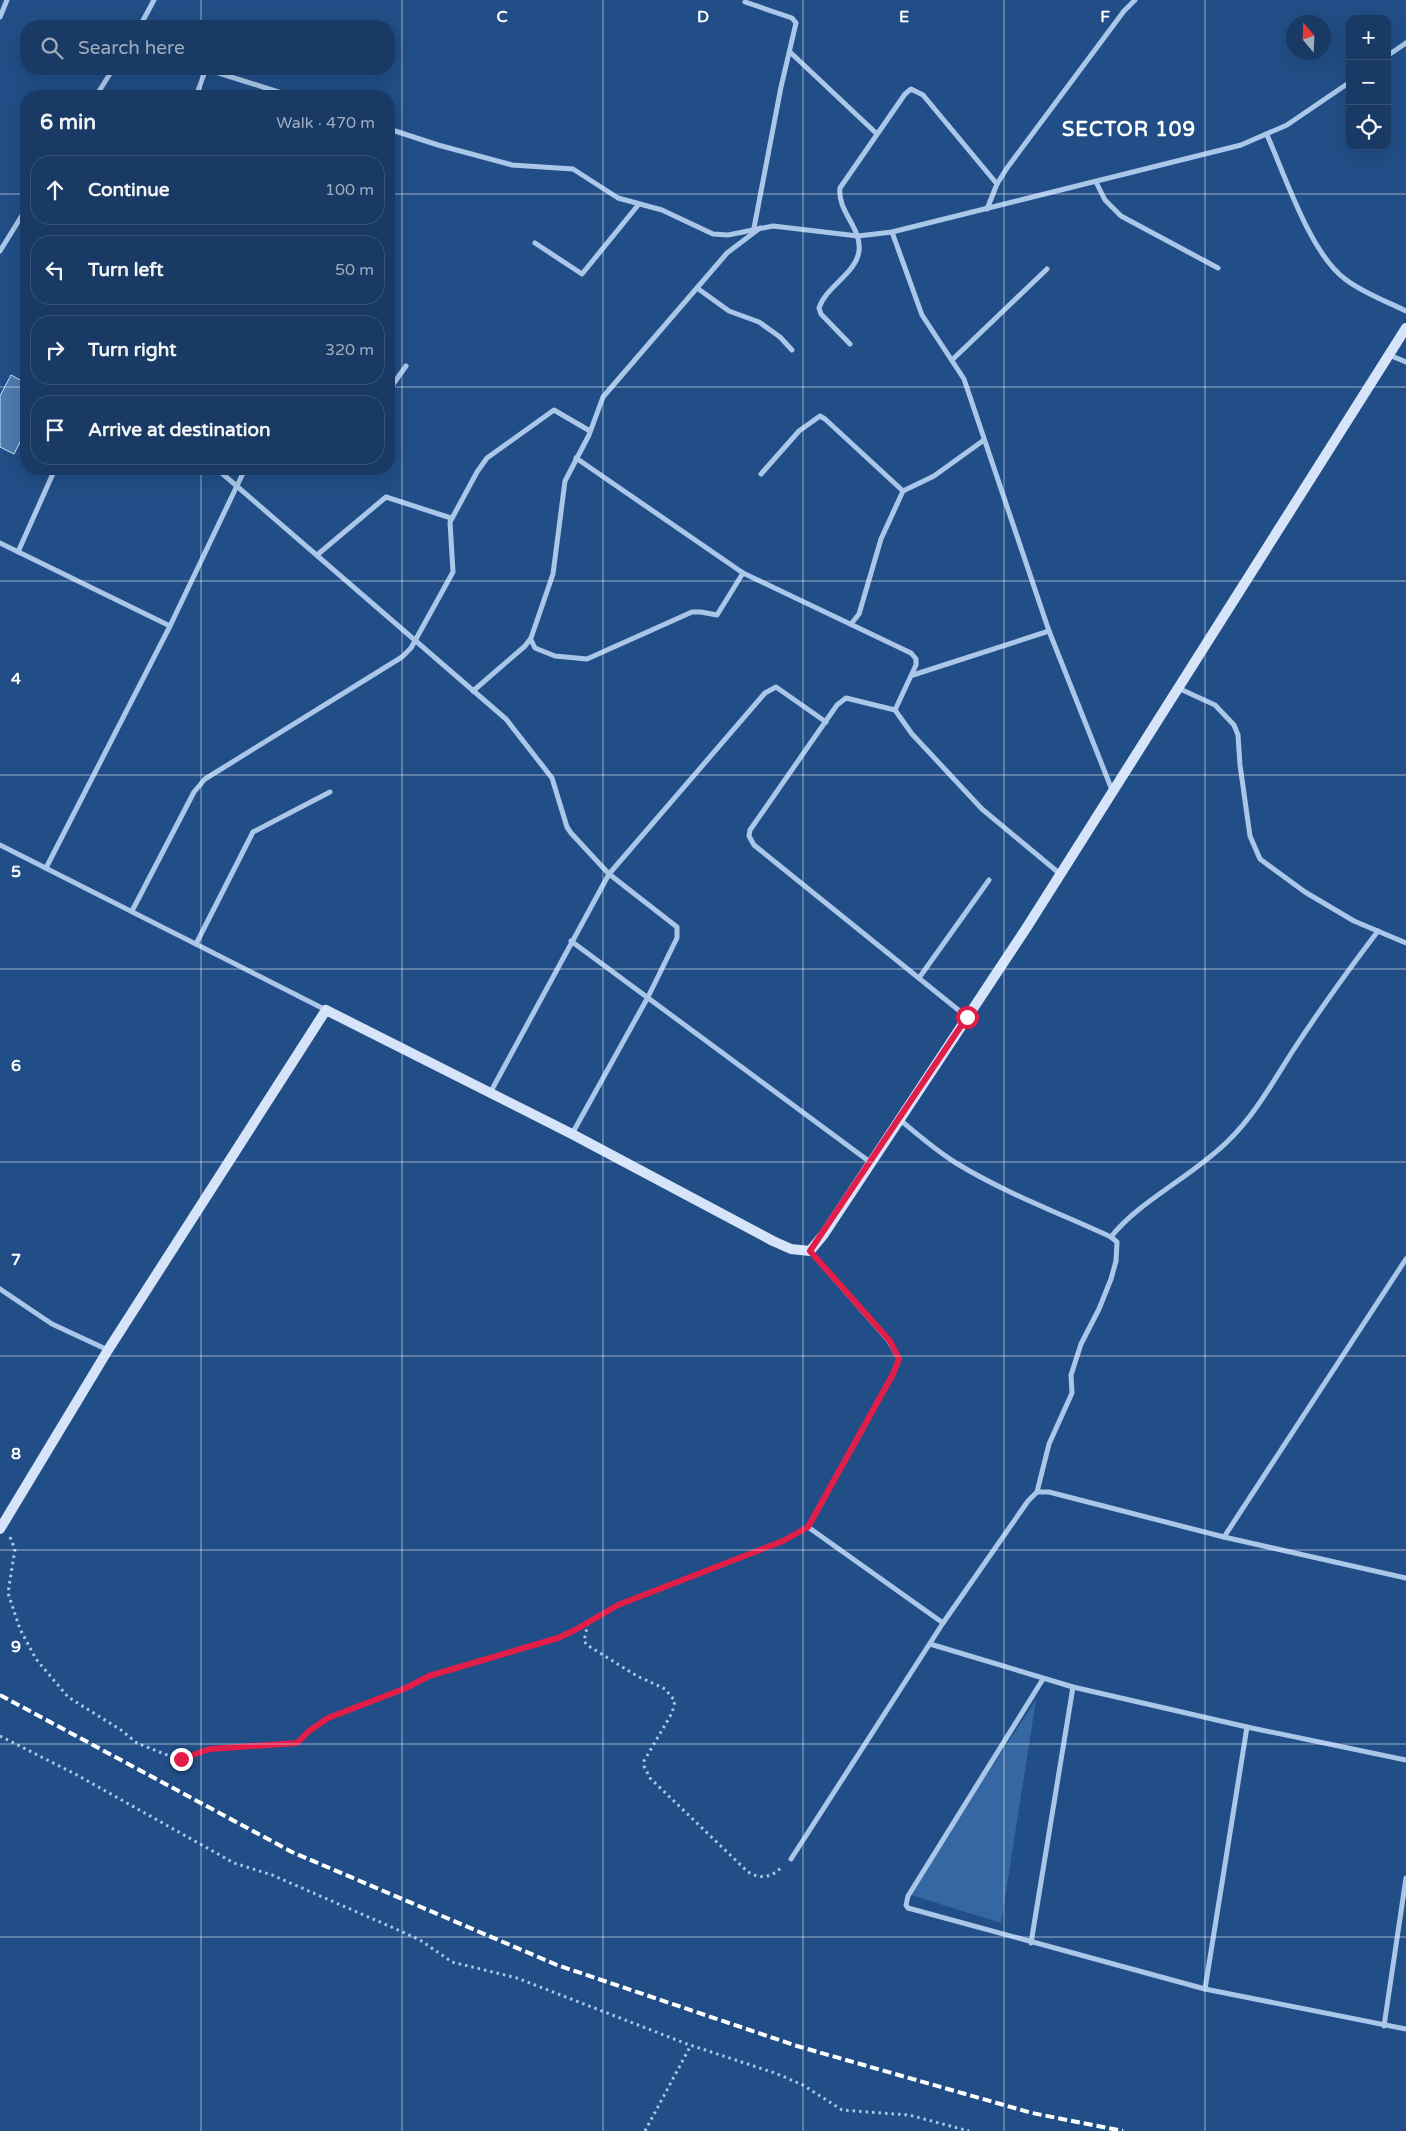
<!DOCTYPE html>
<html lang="en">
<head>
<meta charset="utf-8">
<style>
  body { margin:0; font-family:"Varela Round",sans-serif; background:#22416a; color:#f1f3f6 }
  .controls { position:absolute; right:15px; top:15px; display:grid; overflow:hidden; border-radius:10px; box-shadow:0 5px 20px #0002 }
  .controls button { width:45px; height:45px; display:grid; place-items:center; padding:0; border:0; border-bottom:1px solid #375478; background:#193a64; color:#f1f3f6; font:25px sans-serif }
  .compass { position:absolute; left:1286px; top:15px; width:45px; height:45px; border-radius:50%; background:#193a64; box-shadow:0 5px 20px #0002; rotate:341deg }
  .stop { position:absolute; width:15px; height:15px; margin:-11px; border:4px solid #e11d48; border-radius:50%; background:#fff }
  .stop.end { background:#e11d48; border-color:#fff; box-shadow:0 1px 5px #0008 }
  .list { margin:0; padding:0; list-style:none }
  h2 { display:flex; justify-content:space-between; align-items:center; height:65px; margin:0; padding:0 20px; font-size:21px }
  h2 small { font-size:16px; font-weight:400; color:#9fadbf }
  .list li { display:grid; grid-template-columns:32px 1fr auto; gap:15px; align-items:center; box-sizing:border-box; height:70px; margin:0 10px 10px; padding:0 10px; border:1px solid #375478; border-radius:20px }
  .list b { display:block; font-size:19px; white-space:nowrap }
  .list em { font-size:16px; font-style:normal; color:#9fadbf }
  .icon { flex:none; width:28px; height:28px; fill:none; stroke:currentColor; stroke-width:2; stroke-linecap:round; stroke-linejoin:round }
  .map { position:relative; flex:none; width:1406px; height:2131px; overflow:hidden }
  .search { position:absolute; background:#193a64; box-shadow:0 5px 20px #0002; left:20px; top:20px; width:375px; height:55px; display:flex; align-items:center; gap:12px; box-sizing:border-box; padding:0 18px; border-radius:20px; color:#9fadbf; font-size:19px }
  .panel { position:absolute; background:#193a64; box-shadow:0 5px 20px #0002; left:20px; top:90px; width:375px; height:385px; border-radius:20px }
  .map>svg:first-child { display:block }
  .green { fill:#3568a3 }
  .building { fill:#4d7bb0; stroke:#cee1f7 }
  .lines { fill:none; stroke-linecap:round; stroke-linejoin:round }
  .path { stroke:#aac7ea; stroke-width:3; stroke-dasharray:2.5 4; stroke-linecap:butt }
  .street { stroke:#aac7ea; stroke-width:5 }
  .secondary { stroke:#d5e4f8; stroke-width:10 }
  .rail { stroke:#fff; stroke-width:4; stroke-dasharray:9 4; stroke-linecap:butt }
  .route { stroke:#e11d48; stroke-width:6 }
  .grid { fill:none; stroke:#fff; stroke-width:1; stroke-opacity:0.55 }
  .labels { text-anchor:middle; stroke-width:4; stroke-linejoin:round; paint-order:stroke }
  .district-label { font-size:20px; font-weight:bold; letter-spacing:1px; fill:#fff; stroke:#214e86 }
  .grid-label { font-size:16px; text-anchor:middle; font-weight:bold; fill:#fff; stroke:#214e86; stroke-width:4; stroke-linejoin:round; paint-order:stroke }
</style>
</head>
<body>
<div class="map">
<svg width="1406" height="2131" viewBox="0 0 1406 2131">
  <rect width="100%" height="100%" fill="#214e86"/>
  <polygon class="green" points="1036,1700 1001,1923 908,1894"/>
  <polygon class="building" points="11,375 26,383 26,430 14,454 0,447 0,396"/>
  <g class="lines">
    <g class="path">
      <polyline points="10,1537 15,1549 8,1593 20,1629 36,1659 68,1697 121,1730 137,1743 177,1759 185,1758 210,1749 297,1743 309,1731 328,1718 406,1688 429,1676 558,1638 575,1630 617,1605 783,1541 799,1532"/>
      <path d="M588 1623 584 1641 587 1645 637 1676 665 1689 675 1701 672 1713 644 1761V1766L650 1778 748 1872C762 1880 772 1877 783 1866"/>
      <polyline points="0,1736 77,1775 234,1863 272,1875 396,1929 420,1940 452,1962 517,1978 687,2044 775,2073 803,2085 842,2110 909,2115 969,2131"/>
      <polyline points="645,2131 691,2045"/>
    </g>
    <g class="street">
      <polyline points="745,2 792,18 796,23 781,87 754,228"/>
      <polyline points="0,17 7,0"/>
      <polyline points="140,26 154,0"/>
      <polyline points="790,52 877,134"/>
      <polyline points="1387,56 1406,43"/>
      <polyline points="206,69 291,96"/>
      <polyline points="96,96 113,69"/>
      <polyline points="196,96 206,69"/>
      <polyline points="389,129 438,145 512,165 573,169 618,198 662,210 713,234 728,235 773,226 858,236 892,232 1241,145 1287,125 1350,82"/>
      <path d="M1267 135C1285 175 1310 253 1345 279 1363 293 1386 301 1406 311"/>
      <polyline points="1096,182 1105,200 1121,216 1218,268"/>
      <polyline points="987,209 997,184 1007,168 1124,11 1135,0"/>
      <polyline points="892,232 922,315 964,379 1049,631 1112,790"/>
      <polyline points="535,243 582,274 639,204"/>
      <polyline points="0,251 26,209"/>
      <polyline points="697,288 729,311 759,322 780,337 792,350"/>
      <path d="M850 344 821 314 819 308C826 286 856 274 859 251 862 228 837 211 840 188L905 94 911 89 923 95 997 184"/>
      <polyline points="1389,355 1406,362"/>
      <polyline points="952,360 1047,269"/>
      <polyline points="389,390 406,366"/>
      <polyline points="576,458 743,573 911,653 916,659 916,665 895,710"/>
      <polyline points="217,469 506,719 552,778 567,827 571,833 609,874 677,927 677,938 648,997 572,1134"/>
      <polyline points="761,474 799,431 820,416 825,419 903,491"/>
      <polyline points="0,543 170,626"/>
      <polyline points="18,552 55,469"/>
      <polyline points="317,555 386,497 451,518"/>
      <polyline points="851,624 859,614 881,539 903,491 934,476 984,440"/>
      <polyline points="531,640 535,648 555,656 587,659 692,612 701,612 717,615 743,573"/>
      <polyline points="913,675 1049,631"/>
      <polyline points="1178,688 1215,705 1234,725 1238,735 1240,765 1250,836 1260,859 1305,892 1354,921 1406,943"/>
      <polyline points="473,691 525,646 531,638 553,574 565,481 589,435 603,397 727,253 760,228"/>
      <polyline points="0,845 326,1010"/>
      <polyline points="46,868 170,626 245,469"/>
      <polyline points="132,911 194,792 205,779 402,657 411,648 453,572 450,522 477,472 487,458 554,410 590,431"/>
      <polyline points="571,941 870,1162"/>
      <polyline points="196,944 253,832 330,792"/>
      <polyline points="919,978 989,880"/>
      <polyline points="967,1017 754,845 749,836 750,830 837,705 846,698 895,710 912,734 982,809 1059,873"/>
      <polyline points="490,1093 609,874 765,693 776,687 826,722"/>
      <path d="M899 1119C917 1134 935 1150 956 1163 1005 1193 1059 1213 1111 1237L1117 1242 1116 1261 1111 1279 1099 1309 1081 1344 1071 1375 1072 1393 1049 1444 1037 1492"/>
      <path d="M1111 1237C1139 1201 1193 1176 1228 1141 1255 1115 1274 1080 1294 1049 1321 1008 1349 969 1378 931"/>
      <polyline points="810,1251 889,1341 899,1359 893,1374 808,1527 943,1623"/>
      <polyline points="0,1289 52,1324 108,1350"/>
      <polyline points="1224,1537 1406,1259"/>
      <polyline points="930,1644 1073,1687 1247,1727 1406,1760"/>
      <polyline points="1043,1679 908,1896 906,1905 908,1908 1205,1989 1406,2029"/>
      <polyline points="791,1859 943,1623 1028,1501 1037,1492 1049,1492 1224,1537 1406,1578"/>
      <polyline points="1031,1943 1073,1687"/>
      <polyline points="1205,1989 1247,1727"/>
      <polyline points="1384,2026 1406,1878"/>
    </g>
    <polyline class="secondary" points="0,1529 108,1350 326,1010 572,1134 773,1241 791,1249 810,1251 824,1234 1027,927 1406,328"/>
    <polyline class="rail" points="0,1695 292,1852 557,1965 797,2046 1032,2113 1123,2131"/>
  </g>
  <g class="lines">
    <polyline class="route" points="181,1759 210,1749 297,1743 309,1731 328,1718 406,1688 429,1676 558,1638 575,1630 618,1605 783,1541 808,1527 893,1374 899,1359 890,1341 810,1251 967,1017"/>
  </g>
  <path class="grid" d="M201 0V26M402 0V2131M603 0V2131M803 0V2131M1004 0V2131M1205 0V2131M201 69V96M0 194H26M389 194H1406M0 387H26M389 387H1406M201 469V2131M0 581H1406M0 775H1406M0 969H1406M0 1162H1406M0 1356H1406M0 1550H1406M0 1744H1406M0 1937H1406"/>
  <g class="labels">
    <g class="district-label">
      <text x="1129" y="136">SECTOR 109</text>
    </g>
  </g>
  <g class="grid-label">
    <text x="502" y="22">C</text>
    <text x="703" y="22">D</text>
    <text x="904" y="22">E</text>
    <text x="1105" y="22">F</text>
    <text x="16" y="684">4</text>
    <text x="16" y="877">5</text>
    <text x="16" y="1071">6</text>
    <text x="16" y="1265">7</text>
    <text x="16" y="1459">8</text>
    <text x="16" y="1652">9</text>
  </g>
</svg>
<div class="controls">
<button>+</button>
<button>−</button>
<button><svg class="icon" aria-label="locate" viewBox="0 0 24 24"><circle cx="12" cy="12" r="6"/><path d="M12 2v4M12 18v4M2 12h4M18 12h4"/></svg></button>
</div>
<svg class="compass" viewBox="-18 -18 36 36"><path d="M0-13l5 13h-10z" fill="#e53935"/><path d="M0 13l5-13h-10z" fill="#9fadbf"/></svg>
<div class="stop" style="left:967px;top:1017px"></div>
<div class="stop end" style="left:181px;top:1759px"></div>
<div class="search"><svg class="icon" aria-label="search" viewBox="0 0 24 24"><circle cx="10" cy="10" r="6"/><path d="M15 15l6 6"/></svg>Search here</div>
<section class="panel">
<h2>6 min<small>Walk · 470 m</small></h2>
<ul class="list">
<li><svg class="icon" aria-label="ahead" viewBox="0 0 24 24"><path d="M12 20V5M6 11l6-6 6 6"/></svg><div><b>Continue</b></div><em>100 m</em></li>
<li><svg class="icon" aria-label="left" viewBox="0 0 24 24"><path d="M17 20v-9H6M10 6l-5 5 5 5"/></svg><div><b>Turn left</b></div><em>50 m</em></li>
<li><svg class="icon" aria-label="right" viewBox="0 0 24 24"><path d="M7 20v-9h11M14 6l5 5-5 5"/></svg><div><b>Turn right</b></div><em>320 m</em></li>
<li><svg class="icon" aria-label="arrive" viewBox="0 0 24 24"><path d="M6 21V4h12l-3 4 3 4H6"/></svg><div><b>Arrive at destination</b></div></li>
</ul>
</section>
</div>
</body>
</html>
